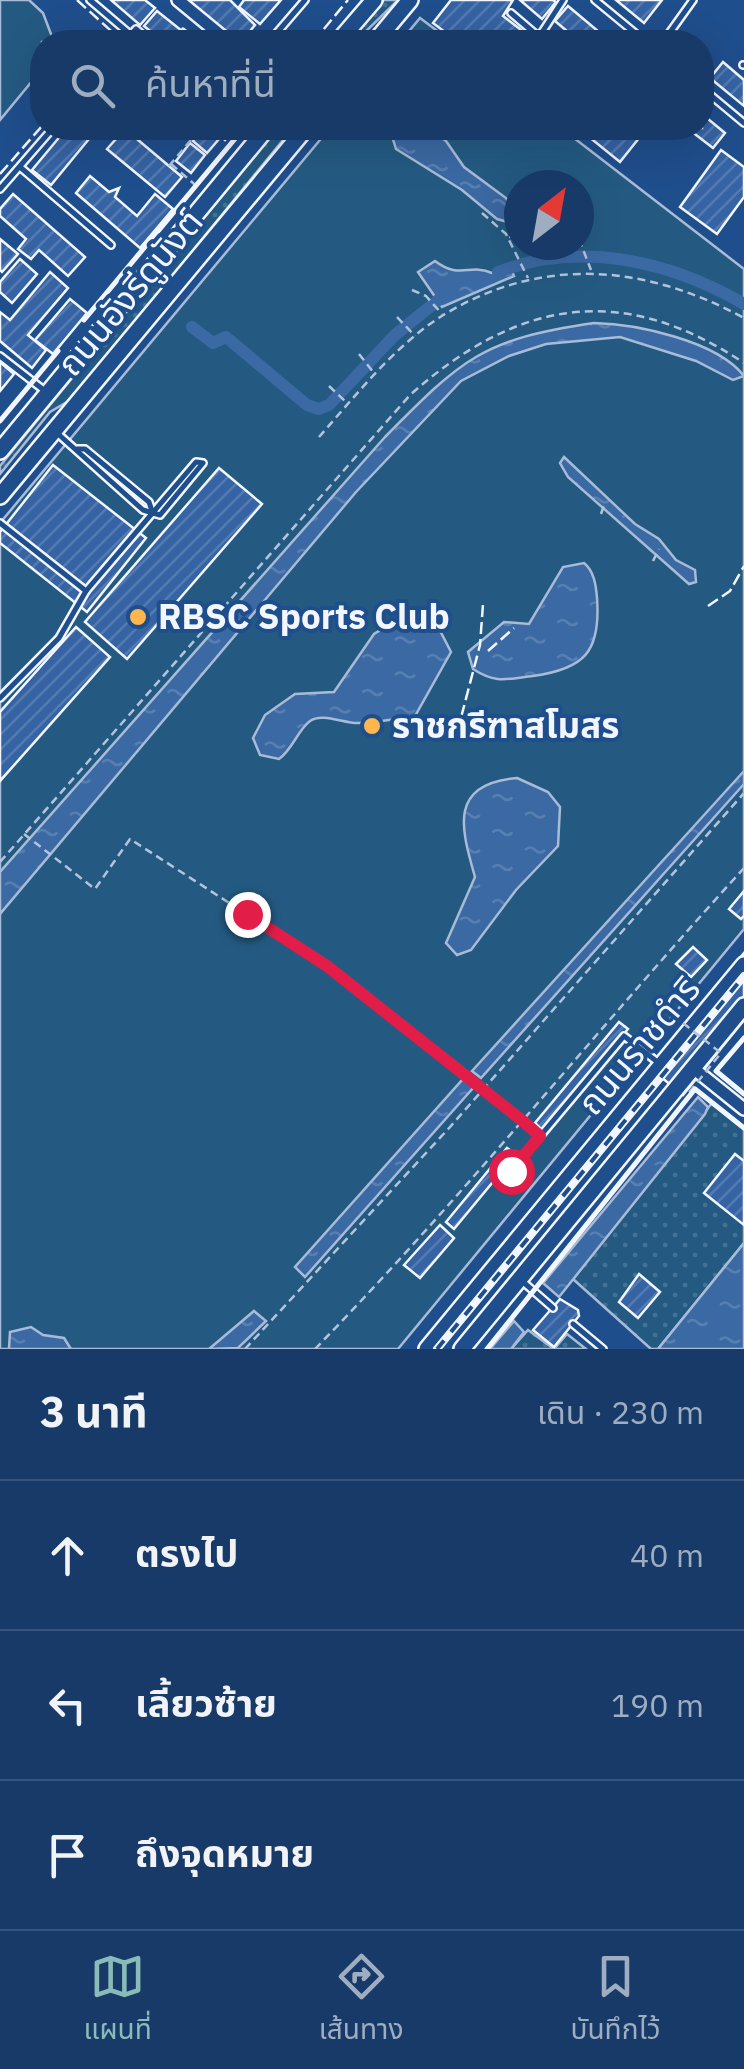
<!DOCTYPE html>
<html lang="th">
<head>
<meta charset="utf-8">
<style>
  body { margin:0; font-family:"IBM Plex Sans","Noto Sans Thai",sans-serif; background:#244571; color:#f1f3f6 }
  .compass { position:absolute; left:504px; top:170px; width:90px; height:90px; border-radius:50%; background:#173a69; box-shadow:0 10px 40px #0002; rotate:31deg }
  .stop { position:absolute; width:30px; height:30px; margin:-22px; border:8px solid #e11d48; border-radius:50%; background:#fff }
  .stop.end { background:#e11d48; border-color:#fff; box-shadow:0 2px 10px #0008 }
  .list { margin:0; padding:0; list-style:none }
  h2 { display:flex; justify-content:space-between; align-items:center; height:130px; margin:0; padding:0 40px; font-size:42px }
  h2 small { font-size:32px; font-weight:400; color:#9eadc0 }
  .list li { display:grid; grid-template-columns:65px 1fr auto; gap:30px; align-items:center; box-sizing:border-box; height:150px; padding:0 40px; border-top:2px solid #36547d }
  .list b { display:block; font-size:38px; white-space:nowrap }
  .list em { font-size:32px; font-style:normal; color:#9eadc0 }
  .icon { flex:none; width:55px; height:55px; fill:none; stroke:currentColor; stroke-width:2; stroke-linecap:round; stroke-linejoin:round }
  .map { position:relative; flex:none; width:744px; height:1349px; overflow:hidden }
  .search { position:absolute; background:#173a69; box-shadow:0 10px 40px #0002; left:30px; right:30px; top:30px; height:110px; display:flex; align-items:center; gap:25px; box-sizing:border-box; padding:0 35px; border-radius:40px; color:#9eadc0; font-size:38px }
  .sheet { height:580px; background:#173a69 }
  nav { display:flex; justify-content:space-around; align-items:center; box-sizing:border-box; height:140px; border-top:2px solid #36547d; background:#173a69; font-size:28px; color:#9eadc0 }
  nav a { display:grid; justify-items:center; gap:5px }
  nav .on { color:#8bbbb9 }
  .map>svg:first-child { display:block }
  .grass { fill:url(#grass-dots); stroke:#a8bbd7; stroke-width:2.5 }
  .green { fill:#245a82; stroke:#a8bbd7; stroke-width:2.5; fill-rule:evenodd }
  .water { fill:url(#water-ripples); stroke:#a8bbd7; stroke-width:2.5 }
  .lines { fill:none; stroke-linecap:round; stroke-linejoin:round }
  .canal { stroke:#3b69a3; stroke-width:12 }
  .building { fill:url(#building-hatch); stroke:#f2f6ff; stroke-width:2.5 }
  .lane-casing { stroke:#f2f6ff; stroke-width:10 }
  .street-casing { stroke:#f2f6ff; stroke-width:16 }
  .secondary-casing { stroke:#f2f6ff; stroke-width:20 }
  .path { stroke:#b3c4dc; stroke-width:2.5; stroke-dasharray:8 5; stroke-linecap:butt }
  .lane { stroke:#1f4e8c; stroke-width:5 }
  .street { stroke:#1f4e8c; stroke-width:11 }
  .secondary { stroke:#1f4e8c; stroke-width:15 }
  .rail-casing { stroke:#f2f6ff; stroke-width:8 }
  .rail { stroke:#1f4e8c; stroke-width:4; stroke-dasharray:11; stroke-linecap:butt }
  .path-bridge { stroke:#b3c4dc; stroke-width:2.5; stroke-dasharray:8 5; stroke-linecap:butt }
  .fence { stroke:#f2f6ff; stroke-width:2.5; stroke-dasharray:12 5; stroke-linecap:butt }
  .wall { stroke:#f2f6ff; stroke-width:5 }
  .route { stroke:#e11d48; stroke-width:12 }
  .poi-dot { fill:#ffb74d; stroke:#1f4e8c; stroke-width:4 }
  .labels { text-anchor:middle; stroke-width:8; stroke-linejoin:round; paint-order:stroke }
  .street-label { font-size:35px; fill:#f2f6ff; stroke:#1f4e8c }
  .poi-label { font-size:35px; font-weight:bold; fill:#f2f6ff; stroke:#1f4e8c; text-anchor:start }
</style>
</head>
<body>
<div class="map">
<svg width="744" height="1349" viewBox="0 0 744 1349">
  <defs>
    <pattern id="grass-dots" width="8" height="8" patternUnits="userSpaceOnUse" patternTransform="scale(2.5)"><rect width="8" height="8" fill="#245a82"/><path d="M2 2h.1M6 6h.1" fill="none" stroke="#447295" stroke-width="1.8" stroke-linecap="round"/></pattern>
    <pattern id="water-ripples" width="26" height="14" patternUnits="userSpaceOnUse" patternTransform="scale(2.5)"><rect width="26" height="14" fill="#3b69a3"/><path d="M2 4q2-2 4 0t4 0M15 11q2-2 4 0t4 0" fill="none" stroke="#587fb1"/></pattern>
    <pattern id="building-hatch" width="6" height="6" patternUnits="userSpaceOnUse" patternTransform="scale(2.5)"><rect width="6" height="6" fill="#3563a3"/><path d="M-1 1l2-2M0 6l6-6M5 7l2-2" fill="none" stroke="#537ab1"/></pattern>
  </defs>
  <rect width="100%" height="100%" fill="#1f4e8c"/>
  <g class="grass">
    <polygon points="384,0 398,0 355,42 348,42"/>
    <polygon points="277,128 287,135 72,399 50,412 0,474 0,466"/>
    <polygon points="712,1103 744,1127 744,1243 658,1349 651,1349 573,1279"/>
    <polygon points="528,1330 554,1349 567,1334 586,1349 511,1349"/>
  </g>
  <g class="green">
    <polygon points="0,0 29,0 43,13 54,42 42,42 42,69 0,120"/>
    <polygon points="420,18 452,42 400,42"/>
    <path d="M330 128H561L744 269V929L398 1349H0V523ZM519 185H579V245H519Z"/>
  </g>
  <g class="water">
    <polygon points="405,128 432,131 446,141 464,167 506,198 519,219 515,224 497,219 462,190 396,149 391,133"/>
    <path d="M435 261C460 280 469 263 492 273L510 266 514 276 442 307 418 272Z"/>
    <path d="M594 323C637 324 717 341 744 376L733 380 696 361 620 337 546 344 509 356 461 381 356 492 0 914V872L385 437C462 359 482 339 594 323Z"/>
    <polygon points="564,457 635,524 659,539 676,560 695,570 696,582 689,584 568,477 560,463"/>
    <path d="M584 563C594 571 596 585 597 598 601 652 584 669 533 676 507 679 496 684 473 669L468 652 504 622 529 624 563 567Z"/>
    <path d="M413 610 436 623 451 652 415 716C397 719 377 722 359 723 345 724 322 712 310 721 297 731 293 749 279 759L260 755 253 738 265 715 295 694 334 692 374 634Z"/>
    <polygon points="744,771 744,784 481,1078 472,1071"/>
    <path d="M517 778 548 792 560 807 558 846 516 890 471 950 457 955 446 943 475 877C461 828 448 784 517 778Z"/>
    <polygon points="463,1079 474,1087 305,1277 295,1267"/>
    <polygon points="698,1097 708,1107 705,1114 559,1297 543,1283"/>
    <polygon points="744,1243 744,1349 658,1349"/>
    <polygon points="254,1311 266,1321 238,1348 209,1349"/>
    <polygon points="514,1321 524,1332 511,1349 490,1349"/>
    <polygon points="31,1327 43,1335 64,1338 71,1349 9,1349 10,1332"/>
  </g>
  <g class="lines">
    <g class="canal">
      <path d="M498 272C580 240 670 261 744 304"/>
      <polyline points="192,327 213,343 226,337 307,405 319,409 329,405 395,335 447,293"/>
    </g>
  </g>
  <g class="building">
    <polygon points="111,0 145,0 155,8 140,25"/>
    <polygon points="185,0 230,0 255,25 241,42 235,42"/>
    <polygon points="244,0 281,0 260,24 239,7"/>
    <polygon points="451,0 513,0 503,16 537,42 492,42 485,37 481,42 458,42 433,23"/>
    <polygon points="520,0 553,0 556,2 542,19"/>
    <polygon points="616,0 662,0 644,23"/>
    <polygon points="568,6 611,42 580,42 555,21"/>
    <polygon points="157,11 187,35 181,42 164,42 144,26"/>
    <polygon points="723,62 744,80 744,106 710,78"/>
    <polygon points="702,114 725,133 713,148 687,128 702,128"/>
    <polygon points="67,128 98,128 51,185 32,170"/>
    <polygon points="203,128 219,139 207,153 193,141"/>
    <polygon points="211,128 236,128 225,140"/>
    <polygon points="578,128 647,128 620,162"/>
    <polygon points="125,129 182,177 165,197 107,149"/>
    <polygon points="190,143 205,155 191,173 176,161"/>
    <polygon points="721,150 744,167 744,197 717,234 680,207"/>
    <polygon points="90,176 109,192 119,188 115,197 137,216 155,194 173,209 140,248 76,193"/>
    <polygon points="13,194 85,257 68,276 39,250 31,259 18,249 26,239 0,216 0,209"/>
    <polygon points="0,239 18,254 2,272 0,270"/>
    <polygon points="20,259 37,274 12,303 0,292 0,282"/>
    <polygon points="50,272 68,288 28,335 46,350 32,368 0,341 0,312 10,320"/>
    <polygon points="70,299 87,313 53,354 35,340"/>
    <polygon points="0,362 14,374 0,391"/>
    <polygon points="53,465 146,538 87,612 0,543 0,532"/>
    <polygon points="219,468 262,504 127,659 85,622"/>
    <polygon points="76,627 110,657 0,781 0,712"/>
    <polygon points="744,891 744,916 741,919 729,909"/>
    <polygon points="693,947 707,960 691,977 676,964"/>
    <polygon points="744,953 744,1020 683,1095 650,1068"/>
    <polygon points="619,1022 628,1029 542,1130 535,1123"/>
    <polygon points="507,1148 516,1154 454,1229 446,1222"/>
    <polygon points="735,1154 744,1161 744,1225 704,1193"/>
    <polygon points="440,1225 454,1238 420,1278 404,1265"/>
    <polygon points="639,1274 660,1292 638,1318 619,1302"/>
    <polygon points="560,1299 578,1310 579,1316 554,1347 533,1330"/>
  </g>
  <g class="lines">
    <defs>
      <g id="lane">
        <polyline points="90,0 131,35"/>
        <polyline points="595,0 646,42"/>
        <polyline points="511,13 545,42"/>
        <polyline points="539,37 563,0"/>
        <polyline points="124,42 136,29 151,42"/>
        <polyline points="269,42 305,0"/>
        <polyline points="663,42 693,0"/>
        <polyline points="743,65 744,65"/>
        <polyline points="702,88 744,123"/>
        <polyline points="20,167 111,245"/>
        <polyline points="0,189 53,128"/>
        <polyline points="0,356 45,391"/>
        <polyline points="57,433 143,510 160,515 203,463 196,462 86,591"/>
        <polyline points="77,449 85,449 149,502 152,511"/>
        <polyline points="0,523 86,591 59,638 0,698"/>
        <polyline points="511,1171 624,1036 660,1064"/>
        <polyline points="522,1281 553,1308"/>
        <polyline points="573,1324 603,1349"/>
      </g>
      <g id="street">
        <polyline points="178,0 229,42"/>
        <polyline points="693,1068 744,1109"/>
      </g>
      <g id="secondary">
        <polyline points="338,42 374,0"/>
        <polyline points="375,42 410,0"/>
        <polyline points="0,451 267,128"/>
        <polyline points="0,496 306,128"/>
        <polyline points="427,1349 744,965"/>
        <polyline points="462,1349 744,1006"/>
      </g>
    </defs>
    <use href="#lane" class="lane-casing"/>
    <use href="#street" class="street-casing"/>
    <use href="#secondary" class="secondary-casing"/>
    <g class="path">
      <polyline points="171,164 200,189"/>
      <polyline points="169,166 201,128"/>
      <polyline points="482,213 506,234 528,278"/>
      <polyline points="509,237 519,235"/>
      <polyline points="579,239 591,270"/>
      <polyline points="412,290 426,296 442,314"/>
      <polyline points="397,317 415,336"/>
      <polyline points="359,354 374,373"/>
      <polyline points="329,386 347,403"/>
      <path d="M319 437C357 394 396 344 445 314 544 255 646 265 744 318"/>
      <polyline points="601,514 605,502"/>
      <polyline points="653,561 659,549"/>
      <polyline points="24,834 95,889 130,839 327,966 535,1132"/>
      <path d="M0 862 410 395C517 300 621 281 744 363"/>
      <polyline points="245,1349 450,1127 744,793"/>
      <path d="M315 1349C465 1195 599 1027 744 868"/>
    </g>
    <use href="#lane" class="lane"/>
    <use href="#street" class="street"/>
    <use href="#secondary" class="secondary"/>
    <defs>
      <polyline id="rail" points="437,1349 744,976"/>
    </defs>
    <use href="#rail" class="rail-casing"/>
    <use href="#rail" class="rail"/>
    <polyline class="path-bridge" points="683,1023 721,1053 687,1095"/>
    <g class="fence">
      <polyline points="77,0 120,39 116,42"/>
      <polyline points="313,42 348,0"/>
      <polyline points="0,174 42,126"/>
      <polyline points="708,606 730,591 744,566"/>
      <polyline points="488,651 514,628"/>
      <polyline points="457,733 480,645 483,604"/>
    </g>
    <g class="wall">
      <polyline points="183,30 198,42"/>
      <polyline points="84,320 244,128"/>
      <polyline points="0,421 58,351"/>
      <polyline points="744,1038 716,1071 744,1094"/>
      <polyline points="487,1349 695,1089 744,1128"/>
    </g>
  </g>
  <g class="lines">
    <polyline class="route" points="247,914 327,966 524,1122 540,1136 511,1171"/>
  </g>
  <g class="poi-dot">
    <circle cx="138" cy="617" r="10"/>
    <circle cx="372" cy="726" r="10"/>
  </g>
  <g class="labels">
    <g class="street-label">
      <text transform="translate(130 293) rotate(-50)" y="12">ถนนอังรีดูนังต์</text>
      <text transform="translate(639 1046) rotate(-50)" y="12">ถนนราชดำริ</text>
    </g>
    <g class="poi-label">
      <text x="158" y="629">RBSC Sports Club</text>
      <text x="392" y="738">ราชกรีฑาสโมสร</text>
    </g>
  </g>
</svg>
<svg class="compass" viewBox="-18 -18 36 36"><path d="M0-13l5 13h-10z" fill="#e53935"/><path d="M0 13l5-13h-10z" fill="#9eadc0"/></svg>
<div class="stop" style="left:511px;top:1171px"></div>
<div class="stop end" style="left:247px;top:914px"></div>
<div class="search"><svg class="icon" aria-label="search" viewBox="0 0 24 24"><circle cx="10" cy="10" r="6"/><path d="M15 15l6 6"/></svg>ค้นหาที่นี่</div>
</div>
<section class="sheet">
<h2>3 นาที<small>เดิน · 230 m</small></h2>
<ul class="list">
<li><svg class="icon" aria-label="ahead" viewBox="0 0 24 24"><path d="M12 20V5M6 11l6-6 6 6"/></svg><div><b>ตรงไป</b></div><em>40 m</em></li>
<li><svg class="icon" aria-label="left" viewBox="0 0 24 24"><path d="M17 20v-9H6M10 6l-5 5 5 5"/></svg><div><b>เลี้ยวซ้าย</b></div><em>190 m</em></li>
<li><svg class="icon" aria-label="arrive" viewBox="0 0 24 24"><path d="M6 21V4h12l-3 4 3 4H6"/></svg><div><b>ถึงจุดหมาย</b></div></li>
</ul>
</section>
<nav>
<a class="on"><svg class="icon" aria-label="map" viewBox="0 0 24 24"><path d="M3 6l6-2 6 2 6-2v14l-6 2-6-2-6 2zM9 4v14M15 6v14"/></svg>แผนที่</a>
<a><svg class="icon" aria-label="directions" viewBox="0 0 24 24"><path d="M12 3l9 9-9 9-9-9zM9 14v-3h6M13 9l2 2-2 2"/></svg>เส้นทาง</a>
<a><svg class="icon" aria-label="saved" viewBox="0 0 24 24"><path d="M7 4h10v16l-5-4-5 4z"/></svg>บันทึกไว้</a>
</nav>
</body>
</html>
